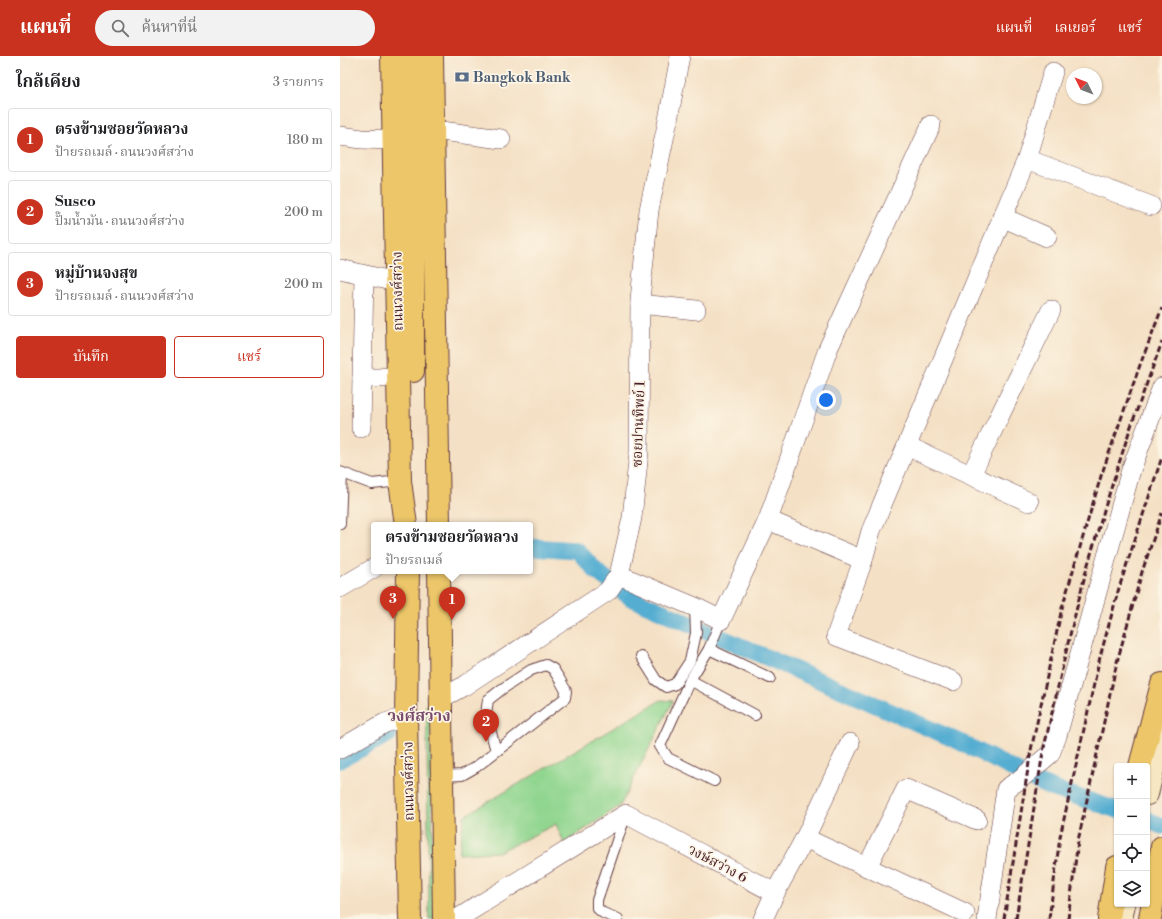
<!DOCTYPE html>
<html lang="th">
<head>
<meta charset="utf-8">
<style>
  body { margin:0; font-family:"Libre Bodoni","Noto Serif Thai",serif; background:#f2f2f2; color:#202124 }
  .controls { position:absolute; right:12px; bottom:12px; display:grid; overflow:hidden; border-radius:4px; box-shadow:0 1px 3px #0004 }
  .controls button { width:36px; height:36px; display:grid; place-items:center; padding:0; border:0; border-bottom:1px solid #e0e0e0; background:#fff; color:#202124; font:20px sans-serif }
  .compass { position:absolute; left:726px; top:12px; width:36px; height:36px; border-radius:50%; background:#fff; box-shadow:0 1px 3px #0004; rotate:312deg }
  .you { position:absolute; left:486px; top:344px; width:14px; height:14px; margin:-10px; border:3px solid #fff; border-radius:50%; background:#1a73e8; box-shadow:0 0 0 6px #1a73e833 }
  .badge { display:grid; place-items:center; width:26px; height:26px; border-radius:50%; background:#c8321e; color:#fff; font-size:13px; font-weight:700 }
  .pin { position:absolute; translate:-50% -33px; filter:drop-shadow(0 1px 2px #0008) }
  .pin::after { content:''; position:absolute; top:21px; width:14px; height:12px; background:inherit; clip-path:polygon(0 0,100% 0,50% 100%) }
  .popup { position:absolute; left:31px; top:466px; width:162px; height:52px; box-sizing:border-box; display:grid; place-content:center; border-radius:4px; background:#fff; filter:drop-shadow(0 1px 3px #0005); font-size:13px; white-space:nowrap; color:#757577 }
  .popup b { font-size:15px; color:#202124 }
  .popup::after { content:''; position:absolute; left:50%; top:100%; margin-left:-8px; border:8px solid transparent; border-top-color:#fff }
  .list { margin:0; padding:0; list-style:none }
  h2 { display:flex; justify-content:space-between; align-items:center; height:52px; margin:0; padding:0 16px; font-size:17px }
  h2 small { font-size:13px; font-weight:400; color:#757577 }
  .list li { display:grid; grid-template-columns:26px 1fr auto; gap:12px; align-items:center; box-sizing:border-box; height:64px; margin:0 8px 8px; padding:0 8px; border:1px solid #e0e0e0; border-radius:4px }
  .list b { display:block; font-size:15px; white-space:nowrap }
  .list p { margin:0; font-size:13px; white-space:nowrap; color:#757577 }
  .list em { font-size:13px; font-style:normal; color:#757577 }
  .actions { display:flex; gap:8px; padding:12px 16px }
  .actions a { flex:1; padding:9px 0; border:1px solid #c8321e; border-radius:4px; text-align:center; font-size:14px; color:#c8321e }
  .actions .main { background:#c8321e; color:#fff }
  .icon { flex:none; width:22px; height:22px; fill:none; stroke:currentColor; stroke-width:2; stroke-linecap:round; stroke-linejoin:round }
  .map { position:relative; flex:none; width:822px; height:863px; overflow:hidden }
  header { display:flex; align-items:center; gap:24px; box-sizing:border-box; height:56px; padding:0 20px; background:#c8321e; color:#fff }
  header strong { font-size:19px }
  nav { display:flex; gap:22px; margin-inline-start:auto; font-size:14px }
  .search { width:280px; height:36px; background:#f2f2f2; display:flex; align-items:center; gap:10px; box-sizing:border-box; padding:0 14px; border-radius:22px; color:#757577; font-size:15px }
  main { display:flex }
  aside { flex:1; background:#fff }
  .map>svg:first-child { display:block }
  .green { fill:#91d690; stroke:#6e7a5e }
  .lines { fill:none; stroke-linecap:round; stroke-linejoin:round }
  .canal { stroke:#54add1; stroke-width:17 }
  .lane-casing { stroke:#643c42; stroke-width:12 }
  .street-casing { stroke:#643c42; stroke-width:20 }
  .secondary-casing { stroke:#643c42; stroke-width:24 }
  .primary-casing { stroke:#643c42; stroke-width:24 }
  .highway-casing { stroke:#643c42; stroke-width:24 }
  .lane { stroke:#fff; stroke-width:10 }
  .street { stroke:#fff; stroke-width:19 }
  .secondary { stroke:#f7e8c3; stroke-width:22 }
  .primary { stroke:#ecc669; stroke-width:22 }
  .highway { stroke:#ecc669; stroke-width:22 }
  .rail { stroke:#4a1f2b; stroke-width:3; stroke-dasharray:6 3; stroke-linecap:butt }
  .labels { text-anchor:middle; stroke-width:3.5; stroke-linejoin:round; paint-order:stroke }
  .service-label { font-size:14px; font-weight:bold; fill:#4e5e75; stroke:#fcf5e5; text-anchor:start }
  .street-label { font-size:14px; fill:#4a1f2b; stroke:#fcf5e5 }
  .quarter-label { font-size:16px; font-weight:bold; fill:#784c6c; stroke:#fcf5e5 }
</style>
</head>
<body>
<header>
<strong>แผนที่</strong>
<div class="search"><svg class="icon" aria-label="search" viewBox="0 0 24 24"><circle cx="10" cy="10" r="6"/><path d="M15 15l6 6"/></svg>ค้นหาที่นี่</div>
<nav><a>แผนที่</a><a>เลเยอร์</a><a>แชร์</a></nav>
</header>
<main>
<aside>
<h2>ใกล้เคียง<small>3 รายการ</small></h2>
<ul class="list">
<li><span class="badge">1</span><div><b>ตรงข้ามซอยวัดหลวง</b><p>ป้ายรถเมล์ · ถนนวงศ์สว่าง</p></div><em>180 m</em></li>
<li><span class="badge">2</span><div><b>Susco</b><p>ปั๊มน้ำมัน · ถนนวงศ์สว่าง</p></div><em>200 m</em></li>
<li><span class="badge">3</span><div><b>หมู่บ้านจงสุข</b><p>ป้ายรถเมล์ · ถนนวงศ์สว่าง</p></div><em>200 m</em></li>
</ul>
<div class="actions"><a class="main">บันทึก</a><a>แชร์</a></div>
</aside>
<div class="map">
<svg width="822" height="863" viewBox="0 0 822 863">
  <rect width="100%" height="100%" fill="#fcf5e5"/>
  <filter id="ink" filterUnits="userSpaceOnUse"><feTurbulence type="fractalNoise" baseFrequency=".025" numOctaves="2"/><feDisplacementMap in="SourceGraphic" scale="8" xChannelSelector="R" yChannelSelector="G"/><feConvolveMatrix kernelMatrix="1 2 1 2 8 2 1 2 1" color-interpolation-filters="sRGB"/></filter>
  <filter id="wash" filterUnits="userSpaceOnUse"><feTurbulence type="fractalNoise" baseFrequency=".012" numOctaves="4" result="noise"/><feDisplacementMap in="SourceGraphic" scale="16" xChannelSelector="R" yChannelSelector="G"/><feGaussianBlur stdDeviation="0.9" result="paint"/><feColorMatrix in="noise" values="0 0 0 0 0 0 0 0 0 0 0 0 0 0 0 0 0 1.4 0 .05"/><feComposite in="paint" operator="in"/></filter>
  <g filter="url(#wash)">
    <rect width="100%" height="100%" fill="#f4e0c4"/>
    <g class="green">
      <polygon points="321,644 333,645 280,750 224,787 216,768 159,796 119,798 124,760"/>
      <polygon points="86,649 89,649 90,653 94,863 89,863 87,688"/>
    </g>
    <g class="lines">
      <g class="canal">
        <polyline points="190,491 237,494 256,515 291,542 618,685 708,731 777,754"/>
        <polyline points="0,704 49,678"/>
        <polyline points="807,764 822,770"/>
      </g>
    </g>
  </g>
  <g filter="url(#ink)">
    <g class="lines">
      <defs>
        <g id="lane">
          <polyline points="0,416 32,428 60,425"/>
          <polyline points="0,468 2,417"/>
          <polyline points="369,593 430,622"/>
          <polyline points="301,600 316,624 326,631 335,628 350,605 356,577 355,551"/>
          <polyline points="350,624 415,659"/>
          <polyline points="102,720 122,719 136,711 225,642 226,635 220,624 213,613 206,609 191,614 162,633 148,644 146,658 156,695"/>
          <polyline points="374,725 328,702 320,690 350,624 369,593 381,564"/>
          <polyline points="278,863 263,857 257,852 257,844 285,761"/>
        </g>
        <g id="street">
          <polyline points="94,74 161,83"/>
          <polyline points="0,80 22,83 54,84"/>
          <polyline points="687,103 811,150"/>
          <polyline points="662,161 707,181"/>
          <polyline points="0,213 56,226"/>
          <polyline points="300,248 356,254"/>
          <polyline points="22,322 39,322 58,320"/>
          <polyline points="21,372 24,219"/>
          <polyline points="567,390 689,446"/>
          <polyline points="631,419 711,254"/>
          <polyline points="428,464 523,504"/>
          <polyline points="279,519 355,551 381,564 428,464 488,293 591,69"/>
          <polyline points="0,532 34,512"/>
          <polyline points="613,625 496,580 523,504 531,475 687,103 713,16"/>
          <polyline points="100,643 124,630 268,535 279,519 292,462 299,396 300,244 309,154 328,64 340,0"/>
          <polyline points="0,693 45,667 66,661"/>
          <polyline points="465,782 510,687"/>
          <polyline points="527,811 566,733 637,764"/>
          <polyline points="117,863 286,758 435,837 465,782 625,857"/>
          <polyline points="423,863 435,837"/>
          <polyline points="647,863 666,733 679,724 710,698 717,680 791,414 822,331"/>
        </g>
        <g id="secondary">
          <polyline points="807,738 822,677"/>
          <polyline points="781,863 784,848"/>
        </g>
        <g id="primary">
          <polyline points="52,0 58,320 60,425 66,469"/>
          <polyline points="71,0 73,116 73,315"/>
          <polyline points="92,0 99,469"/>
          <polyline points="68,515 66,661 70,863"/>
          <polyline points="99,515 104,863"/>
        </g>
        <g id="highway">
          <polyline points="800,710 822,628"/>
          <polyline points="769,863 777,811"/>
          <polyline points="810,863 822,791"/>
        </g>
      </defs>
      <use href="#lane" class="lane-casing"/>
      <use href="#street" class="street-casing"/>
      <use href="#secondary" class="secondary-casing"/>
      <use href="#primary" class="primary-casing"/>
      <use href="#highway" class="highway-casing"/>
      <use href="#lane" class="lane"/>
      <use href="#street" class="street"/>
      <use href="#secondary" class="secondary"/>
      <use href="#primary" class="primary"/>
      <use href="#highway" class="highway"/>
      <g class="rail">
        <polyline points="664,863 691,694 722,552 761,420 800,309 822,252"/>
        <polyline points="676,863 703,696 728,587 746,515 765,451 790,373 822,286"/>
        <polyline points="709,863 720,781 760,601 779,532 822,401"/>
        <polyline points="728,863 738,785 777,606 802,516 822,457"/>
      </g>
    </g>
  </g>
  <defs>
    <symbol id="bank-bare" viewBox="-9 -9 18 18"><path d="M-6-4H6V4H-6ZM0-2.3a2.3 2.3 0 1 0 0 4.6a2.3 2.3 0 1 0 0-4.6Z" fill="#5c6f8a" stroke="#fcf5e5" stroke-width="2.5" paint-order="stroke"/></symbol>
  </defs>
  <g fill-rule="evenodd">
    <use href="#bank-bare" x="112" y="11" width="20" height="20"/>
  </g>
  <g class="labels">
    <g class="service-label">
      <text x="133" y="26">Bangkok Bank</text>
    </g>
    <g class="street-label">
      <text transform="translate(57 235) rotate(-91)" y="5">ถนนวงศ์สว่าง</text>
      <text transform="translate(298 368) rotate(-88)" y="5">ซอยปานทิพย์ 1</text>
      <text transform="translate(68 725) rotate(-91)" y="5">ถนนวงศ์สว่าง</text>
      <text transform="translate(378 807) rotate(28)" y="5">วงษ์สว่าง 6</text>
    </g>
    <g class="quarter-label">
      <text x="79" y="665">วงศ์สว่าง</text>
    </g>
  </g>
</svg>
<div class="controls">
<button>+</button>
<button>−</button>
<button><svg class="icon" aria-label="locate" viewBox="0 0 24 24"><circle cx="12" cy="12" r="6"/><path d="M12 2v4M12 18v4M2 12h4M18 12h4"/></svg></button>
<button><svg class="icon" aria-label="layers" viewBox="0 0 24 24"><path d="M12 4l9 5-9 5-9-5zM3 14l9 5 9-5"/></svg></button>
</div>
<svg class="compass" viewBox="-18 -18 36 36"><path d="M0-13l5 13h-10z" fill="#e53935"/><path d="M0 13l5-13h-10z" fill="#757577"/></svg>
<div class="you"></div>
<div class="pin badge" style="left:112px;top:564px">1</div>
<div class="popup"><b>ตรงข้ามซอยวัดหลวง</b>ป้ายรถเมล์</div>
<div class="pin badge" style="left:146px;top:686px">2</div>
<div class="pin badge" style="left:53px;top:563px">3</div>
</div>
</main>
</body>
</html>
